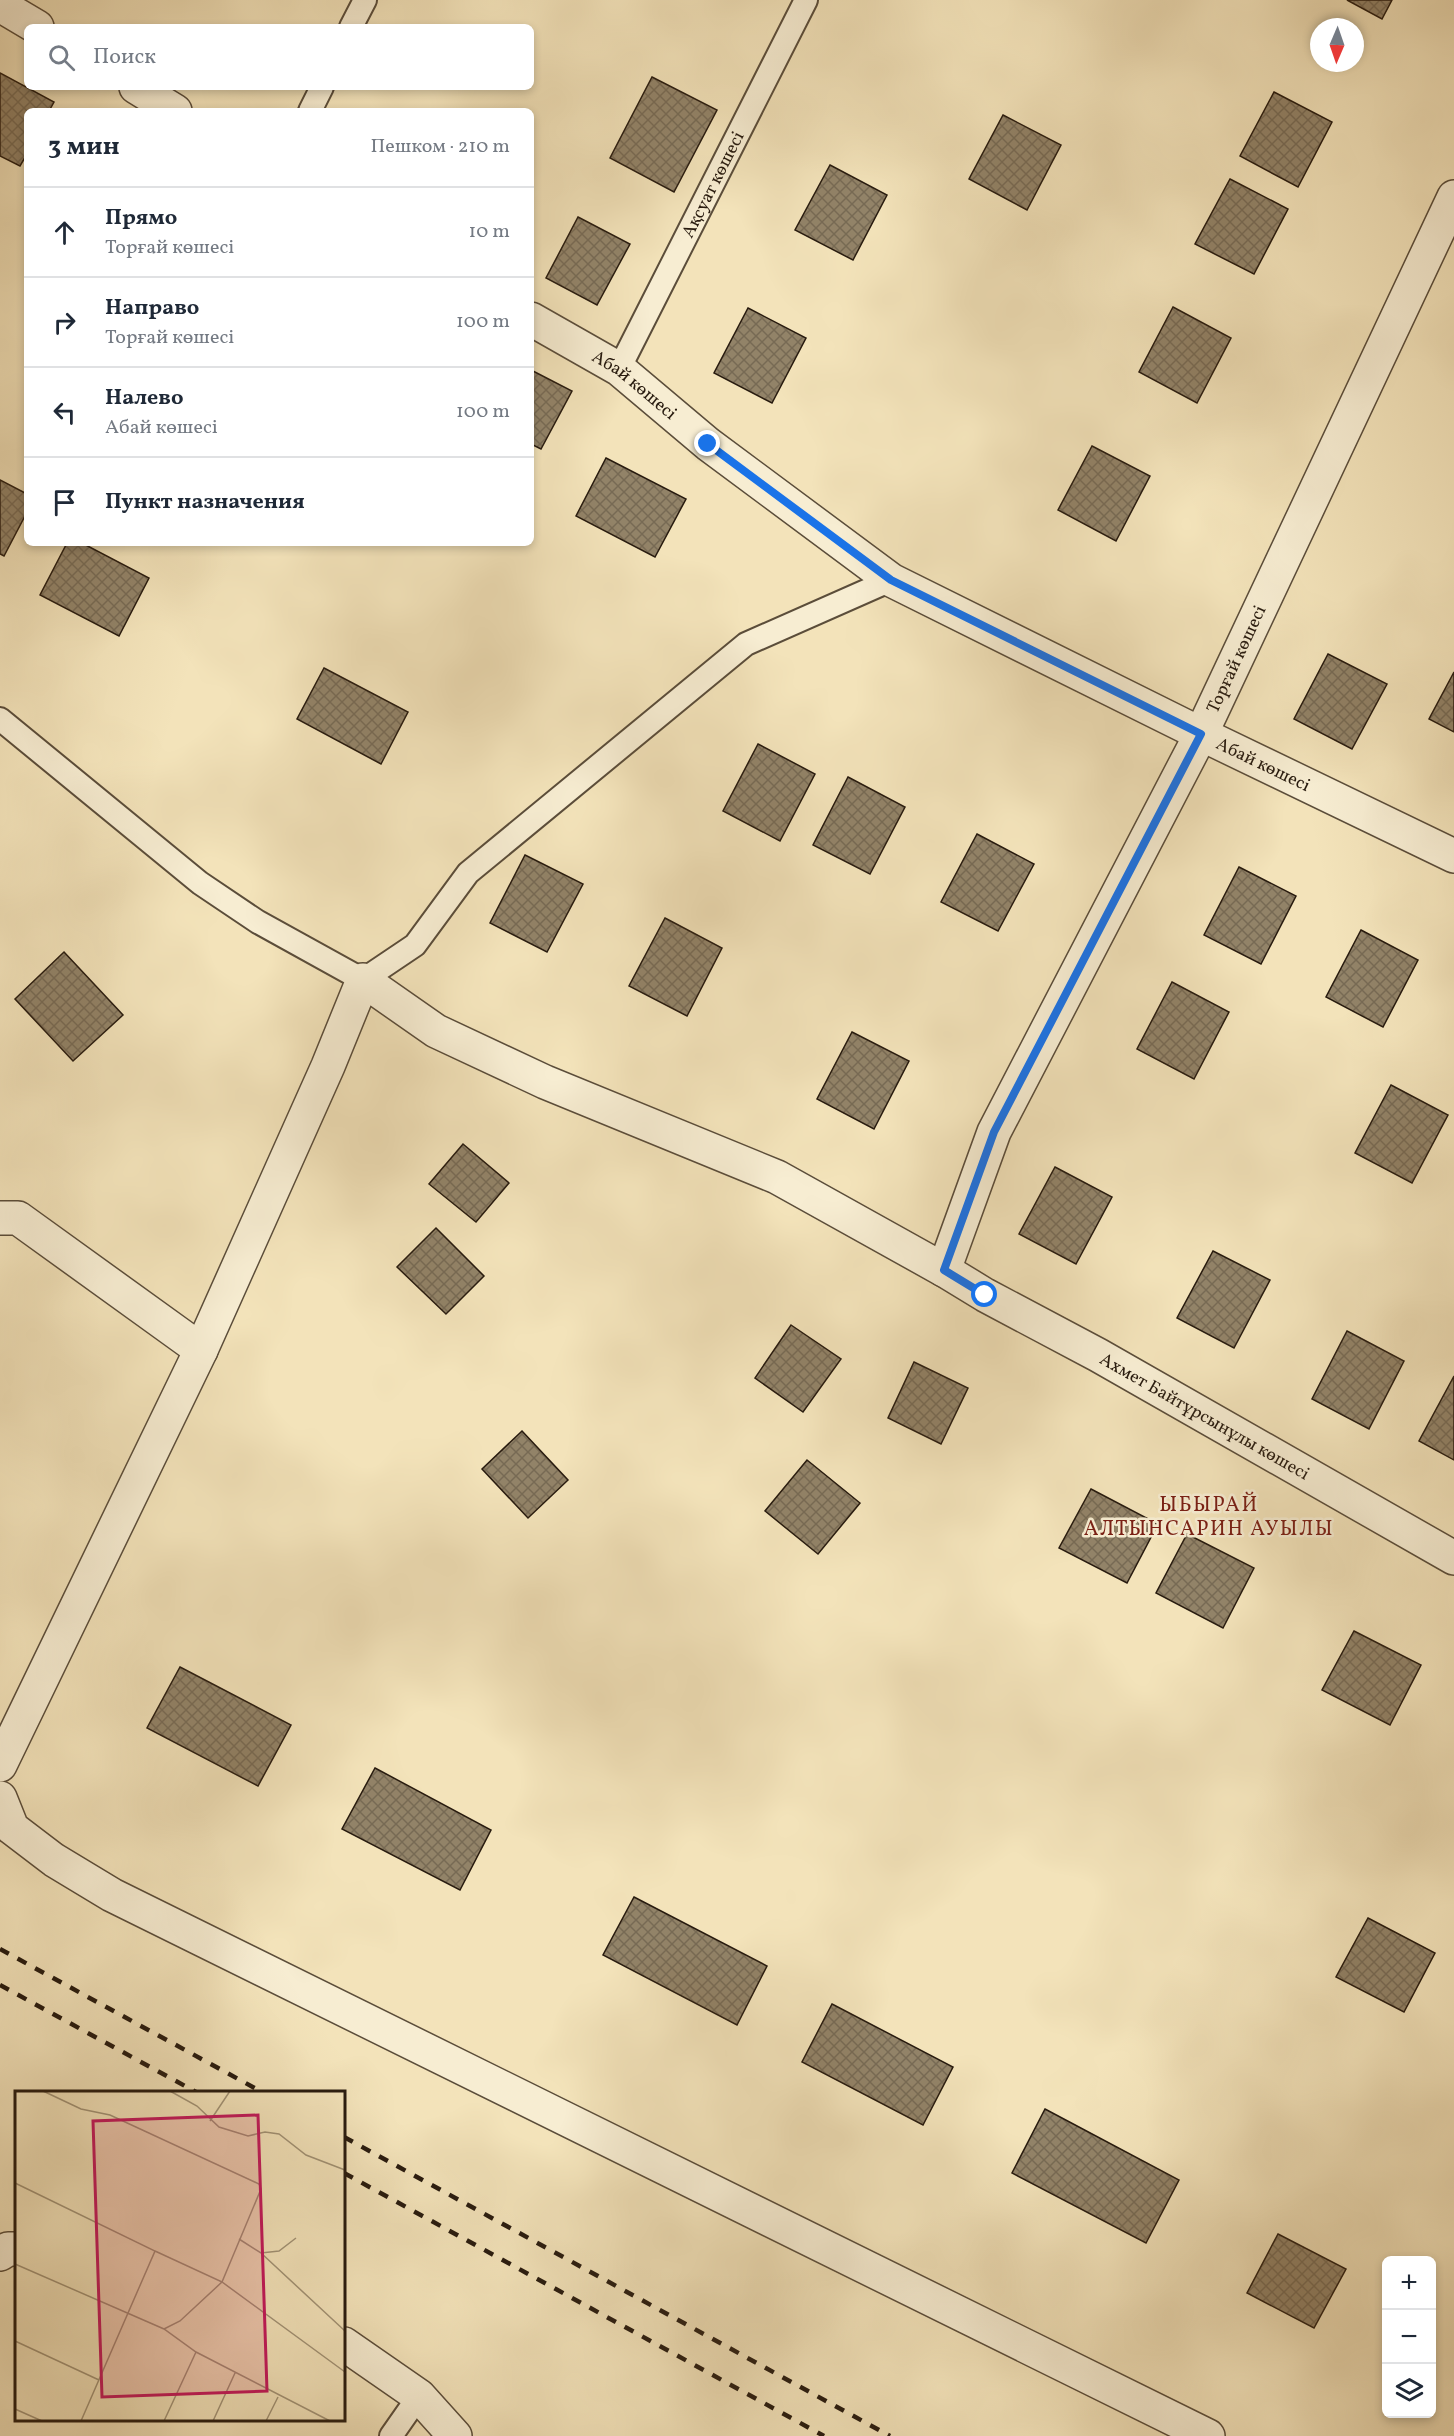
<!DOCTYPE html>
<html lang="ru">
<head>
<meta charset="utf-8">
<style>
  body { margin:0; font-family:Vollkorn,serif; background:#f2f2f3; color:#1f2937 }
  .controls { position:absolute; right:18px; bottom:18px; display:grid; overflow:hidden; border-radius:9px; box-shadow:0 3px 9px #0003 }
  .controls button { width:54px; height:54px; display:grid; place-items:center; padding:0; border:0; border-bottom:2px solid #e0e1e3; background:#fff; color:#1f2937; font:30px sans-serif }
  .compass { position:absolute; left:1310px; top:18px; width:54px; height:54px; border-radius:50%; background:#fff; box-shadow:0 3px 9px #0003; rotate:182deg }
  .stop { position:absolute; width:18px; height:18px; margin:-14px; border:4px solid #1a73e8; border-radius:50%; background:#fff }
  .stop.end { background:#1a73e8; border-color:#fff; box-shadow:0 2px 6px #0008 }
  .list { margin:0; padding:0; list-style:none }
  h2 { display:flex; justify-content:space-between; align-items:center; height:78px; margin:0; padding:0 24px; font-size:26px }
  h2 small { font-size:20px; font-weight:400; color:#747a83 }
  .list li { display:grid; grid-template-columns:39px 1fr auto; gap:18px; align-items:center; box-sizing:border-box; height:90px; padding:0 24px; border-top:2px solid #e0e1e3 }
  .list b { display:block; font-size:22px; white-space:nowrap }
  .list p { margin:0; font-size:20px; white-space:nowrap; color:#747a83 }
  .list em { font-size:20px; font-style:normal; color:#747a83 }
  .icon { flex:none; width:33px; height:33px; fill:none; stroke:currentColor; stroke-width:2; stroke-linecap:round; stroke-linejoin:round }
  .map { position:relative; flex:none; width:1454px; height:2436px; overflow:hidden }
  .search { position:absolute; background:#fff; box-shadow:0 3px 9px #0003; left:24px; top:24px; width:510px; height:66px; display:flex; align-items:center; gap:15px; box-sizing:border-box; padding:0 21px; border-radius:9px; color:#747a83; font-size:22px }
  .panel { position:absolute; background:#fff; box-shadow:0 3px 9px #0003; left:24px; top:108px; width:510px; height:438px; border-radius:9px }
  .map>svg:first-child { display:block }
  .building { fill:url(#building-cross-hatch); stroke:#281b0f; stroke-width:1.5 }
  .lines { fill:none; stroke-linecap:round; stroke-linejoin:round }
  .lane-casing { stroke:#5b4d3a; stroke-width:26 }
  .street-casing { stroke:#5b4d3a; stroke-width:36 }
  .lane { stroke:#f7edd2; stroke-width:22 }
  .street { stroke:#f7edd2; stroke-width:33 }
  .rail { stroke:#281b0f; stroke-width:4.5; stroke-dasharray:10 10; stroke-linecap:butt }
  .route { stroke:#1a73e8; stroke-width:8 }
  .labels { text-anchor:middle; stroke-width:5; stroke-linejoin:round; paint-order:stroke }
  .street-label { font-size:18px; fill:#281b0f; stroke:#f7edd2 }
  .quarter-label { font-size:21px; letter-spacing:1.5px; fill:#7a1f14; stroke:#f7edd2 }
  .inset-road { fill:none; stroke:#a29376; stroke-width:1.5 }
  .view { fill:#c2185b; fill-opacity:0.15; stroke:#c2185b; stroke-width:3 }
  .inset-edge { fill:none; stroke:#281b0f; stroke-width:3 }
</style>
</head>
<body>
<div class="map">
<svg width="1454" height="2436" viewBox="0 0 1454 2436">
  <defs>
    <pattern id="building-cross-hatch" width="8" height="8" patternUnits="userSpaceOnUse" patternTransform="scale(1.5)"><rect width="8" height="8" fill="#928368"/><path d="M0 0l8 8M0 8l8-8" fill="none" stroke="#776a54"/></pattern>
  </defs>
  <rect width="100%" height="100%" fill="#f3e3ba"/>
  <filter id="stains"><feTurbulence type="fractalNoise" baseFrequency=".00333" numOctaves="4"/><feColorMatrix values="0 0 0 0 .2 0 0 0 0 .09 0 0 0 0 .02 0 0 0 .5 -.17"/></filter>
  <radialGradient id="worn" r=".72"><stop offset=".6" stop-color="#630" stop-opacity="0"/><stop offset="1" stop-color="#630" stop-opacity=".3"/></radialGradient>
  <g class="building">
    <polygon points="1347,0 1392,0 1382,19"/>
    <polygon points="0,73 54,102 49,111 27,111 27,154 20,166 0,156"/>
    <polygon points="652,77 717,110 674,192 610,158"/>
    <polygon points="1274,92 1332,122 1298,187 1240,156"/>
    <polygon points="1003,115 1061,145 1027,210 969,179"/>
    <polygon points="830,165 887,195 853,260 795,230"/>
    <polygon points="1230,179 1288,209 1254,274 1195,244"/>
    <polygon points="578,217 630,244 597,305 546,278"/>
    <polygon points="1173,307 1231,338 1197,403 1139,372"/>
    <polygon points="748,308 806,338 772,403 714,373"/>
    <polygon points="531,370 572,391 541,449 531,444"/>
    <polygon points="1092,446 1150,476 1116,541 1058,510"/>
    <polygon points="606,458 686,499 655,557 576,516"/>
    <polygon points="0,480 27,494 27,512 4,556 0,554"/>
    <polygon points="67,543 82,543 149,578 119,636 40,595"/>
    <polygon points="1328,654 1387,684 1352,749 1294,719"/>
    <polygon points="324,668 408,712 381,764 297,719"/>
    <polygon points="1454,672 1454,732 1429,719"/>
    <polygon points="758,744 815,774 780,841 723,811"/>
    <polygon points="848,777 905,807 870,874 813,845"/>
    <polygon points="977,834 1034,864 998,931 941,902"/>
    <polygon points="525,855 583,884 547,952 490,923"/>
    <polygon points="1239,867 1296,896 1261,964 1204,935"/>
    <polygon points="665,918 722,948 687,1016 629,986"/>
    <polygon points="1361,930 1418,960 1383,1027 1326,997"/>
    <polygon points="64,952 123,1015 73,1061 15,999"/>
    <polygon points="1172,982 1229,1012 1194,1079 1137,1049"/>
    <polygon points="852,1032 909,1061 874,1129 817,1099"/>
    <polygon points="1391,1085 1448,1115 1412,1183 1355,1153"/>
    <polygon points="463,1144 509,1183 476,1222 429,1184"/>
    <polygon points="1055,1167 1112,1197 1076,1264 1019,1234"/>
    <polygon points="436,1228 484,1276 446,1314 397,1267"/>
    <polygon points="1213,1251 1270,1280 1234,1348 1177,1318"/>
    <polygon points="791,1325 841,1359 803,1412 755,1378"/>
    <polygon points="1347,1331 1404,1361 1369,1429 1312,1399"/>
    <polygon points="914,1362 968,1388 941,1444 888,1418"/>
    <polygon points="1454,1376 1454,1460 1419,1441"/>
    <polygon points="522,1431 568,1480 528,1518 482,1469"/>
    <polygon points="807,1460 860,1503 818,1554 765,1511"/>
    <polygon points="1091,1489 1158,1524 1127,1583 1059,1548"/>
    <polygon points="1187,1534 1254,1568 1223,1628 1156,1593"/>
    <polygon points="1354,1631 1421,1665 1390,1725 1322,1690"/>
    <polygon points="180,1667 291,1725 258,1786 147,1728"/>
    <polygon points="375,1768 491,1830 460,1890 342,1829"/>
    <polygon points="634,1897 767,1966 737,2025 603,1955"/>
    <polygon points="1368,1918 1435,1953 1404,2012 1336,1977"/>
    <polygon points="832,2004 953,2067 923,2125 802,2062"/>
    <polygon points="1045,2109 1179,2180 1146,2243 1012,2173"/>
    <polygon points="1278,2234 1346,2269 1314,2328 1247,2293"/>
  </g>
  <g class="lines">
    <defs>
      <g id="lane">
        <polyline points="351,27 365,0"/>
        <polyline points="310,111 322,87"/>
        <path id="s1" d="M619 369 806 0"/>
        <polyline points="0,719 200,883 258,922 363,980 415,945 468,873 746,644 891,580"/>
        <polyline points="391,2436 419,2396"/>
      </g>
      <g id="street">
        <polyline points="0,5 37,27"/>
        <polyline points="136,87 175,111"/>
        <path id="s2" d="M1454 197 1201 734 994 1132 944 1270 985 1295 1098 1355 1454 1558"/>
        <path id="s3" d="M531 319 619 369 708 444 891 580 1201 734 1454 856"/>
        <polyline points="0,1218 18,1218 201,1350"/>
        <polyline points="0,1765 201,1350 328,1066 363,980 436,1031 545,1082 777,1177 944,1270"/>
        <polyline points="0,1798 12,1828 54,1860 112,1895 1208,2436"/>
        <polyline points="0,2254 8,2249 16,2249"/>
        <polyline points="344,2344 419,2396 455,2436"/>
      </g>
    </defs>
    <use href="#lane" class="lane-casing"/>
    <use href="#street" class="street-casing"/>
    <use href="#lane" class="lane"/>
    <use href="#street" class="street"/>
    <g class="rail">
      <polyline points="0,1949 262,2092"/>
      <polyline points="0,1985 196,2092"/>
      <polyline points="344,2137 890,2436"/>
      <polyline points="344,2173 824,2436"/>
    </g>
  </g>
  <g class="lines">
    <polyline class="route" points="708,444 891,580 1201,734 994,1132 944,1270 985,1295"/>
  </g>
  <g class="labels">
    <g class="street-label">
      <text dy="6" stroke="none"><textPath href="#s1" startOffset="207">Ақсуат көшесі</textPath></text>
      <text dy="6" stroke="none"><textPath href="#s3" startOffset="123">Абай көшесі</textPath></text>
      <text transform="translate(1236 659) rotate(-65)" y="6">Торғай көшесі</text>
      <text dy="6" stroke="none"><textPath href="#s3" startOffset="861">Абай көшесі</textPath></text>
      <text dy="6" stroke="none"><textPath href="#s2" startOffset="1488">Ахмет Байтұрсынұлы көшесі</textPath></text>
    </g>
    <g class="quarter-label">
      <text x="1209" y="1511">ЫБЫРАЙ<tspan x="1209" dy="24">АЛТЫНСАРИН АУЫЛЫ</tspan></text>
    </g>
  </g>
  <g transform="translate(15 2091)">
    <rect width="330" height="330" fill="#f3e3ba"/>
    <path class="inset-road" d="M28 0 66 18 95 24 244 93 246 98 207 191 140 160M155 0 182 15 204 36 233 45 250 41 264 43 291 64 330 79M195 30 215 0M0 92 140 160 66 330M224 148 246 162 264 160 281 147M246 162 330 240M0 173 149 238 181 261 315 330M149 238 165 230 207 191 330 281M0 250 84 289M0 318 27 330M149 330 181 261M198 330 220 282M251 330 263 306"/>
    <path class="view" d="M243 24 252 300 87 306 78 30Z"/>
    <rect width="330" height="330" class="inset-edge"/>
  </g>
  <rect width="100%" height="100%" filter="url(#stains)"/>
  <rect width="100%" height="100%" fill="url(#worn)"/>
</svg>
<div class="controls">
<button>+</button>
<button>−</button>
<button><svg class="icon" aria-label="layers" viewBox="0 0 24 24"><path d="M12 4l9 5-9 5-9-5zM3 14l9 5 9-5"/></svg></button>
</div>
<svg class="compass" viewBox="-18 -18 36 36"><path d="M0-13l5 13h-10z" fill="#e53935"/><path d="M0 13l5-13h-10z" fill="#747a83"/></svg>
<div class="stop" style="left:985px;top:1295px"></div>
<div class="stop end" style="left:708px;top:444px"></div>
<div class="search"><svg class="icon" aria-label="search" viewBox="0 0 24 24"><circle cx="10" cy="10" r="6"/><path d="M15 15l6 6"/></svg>Поиск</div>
<section class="panel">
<h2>3 мин<small>Пешком · 210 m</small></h2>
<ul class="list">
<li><svg class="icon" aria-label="ahead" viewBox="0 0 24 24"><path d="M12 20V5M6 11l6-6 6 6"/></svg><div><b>Прямо</b><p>Торғай көшесі</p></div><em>10 m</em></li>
<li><svg class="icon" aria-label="right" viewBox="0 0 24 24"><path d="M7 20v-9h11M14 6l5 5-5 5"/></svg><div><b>Направо</b><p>Торғай көшесі</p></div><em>100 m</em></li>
<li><svg class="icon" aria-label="left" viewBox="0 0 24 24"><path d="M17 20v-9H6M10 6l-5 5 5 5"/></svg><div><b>Налево</b><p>Абай көшесі</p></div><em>100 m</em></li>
<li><svg class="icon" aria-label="arrive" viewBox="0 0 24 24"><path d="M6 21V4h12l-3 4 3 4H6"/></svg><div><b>Пункт назначения</b></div></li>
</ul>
</section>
</div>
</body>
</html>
